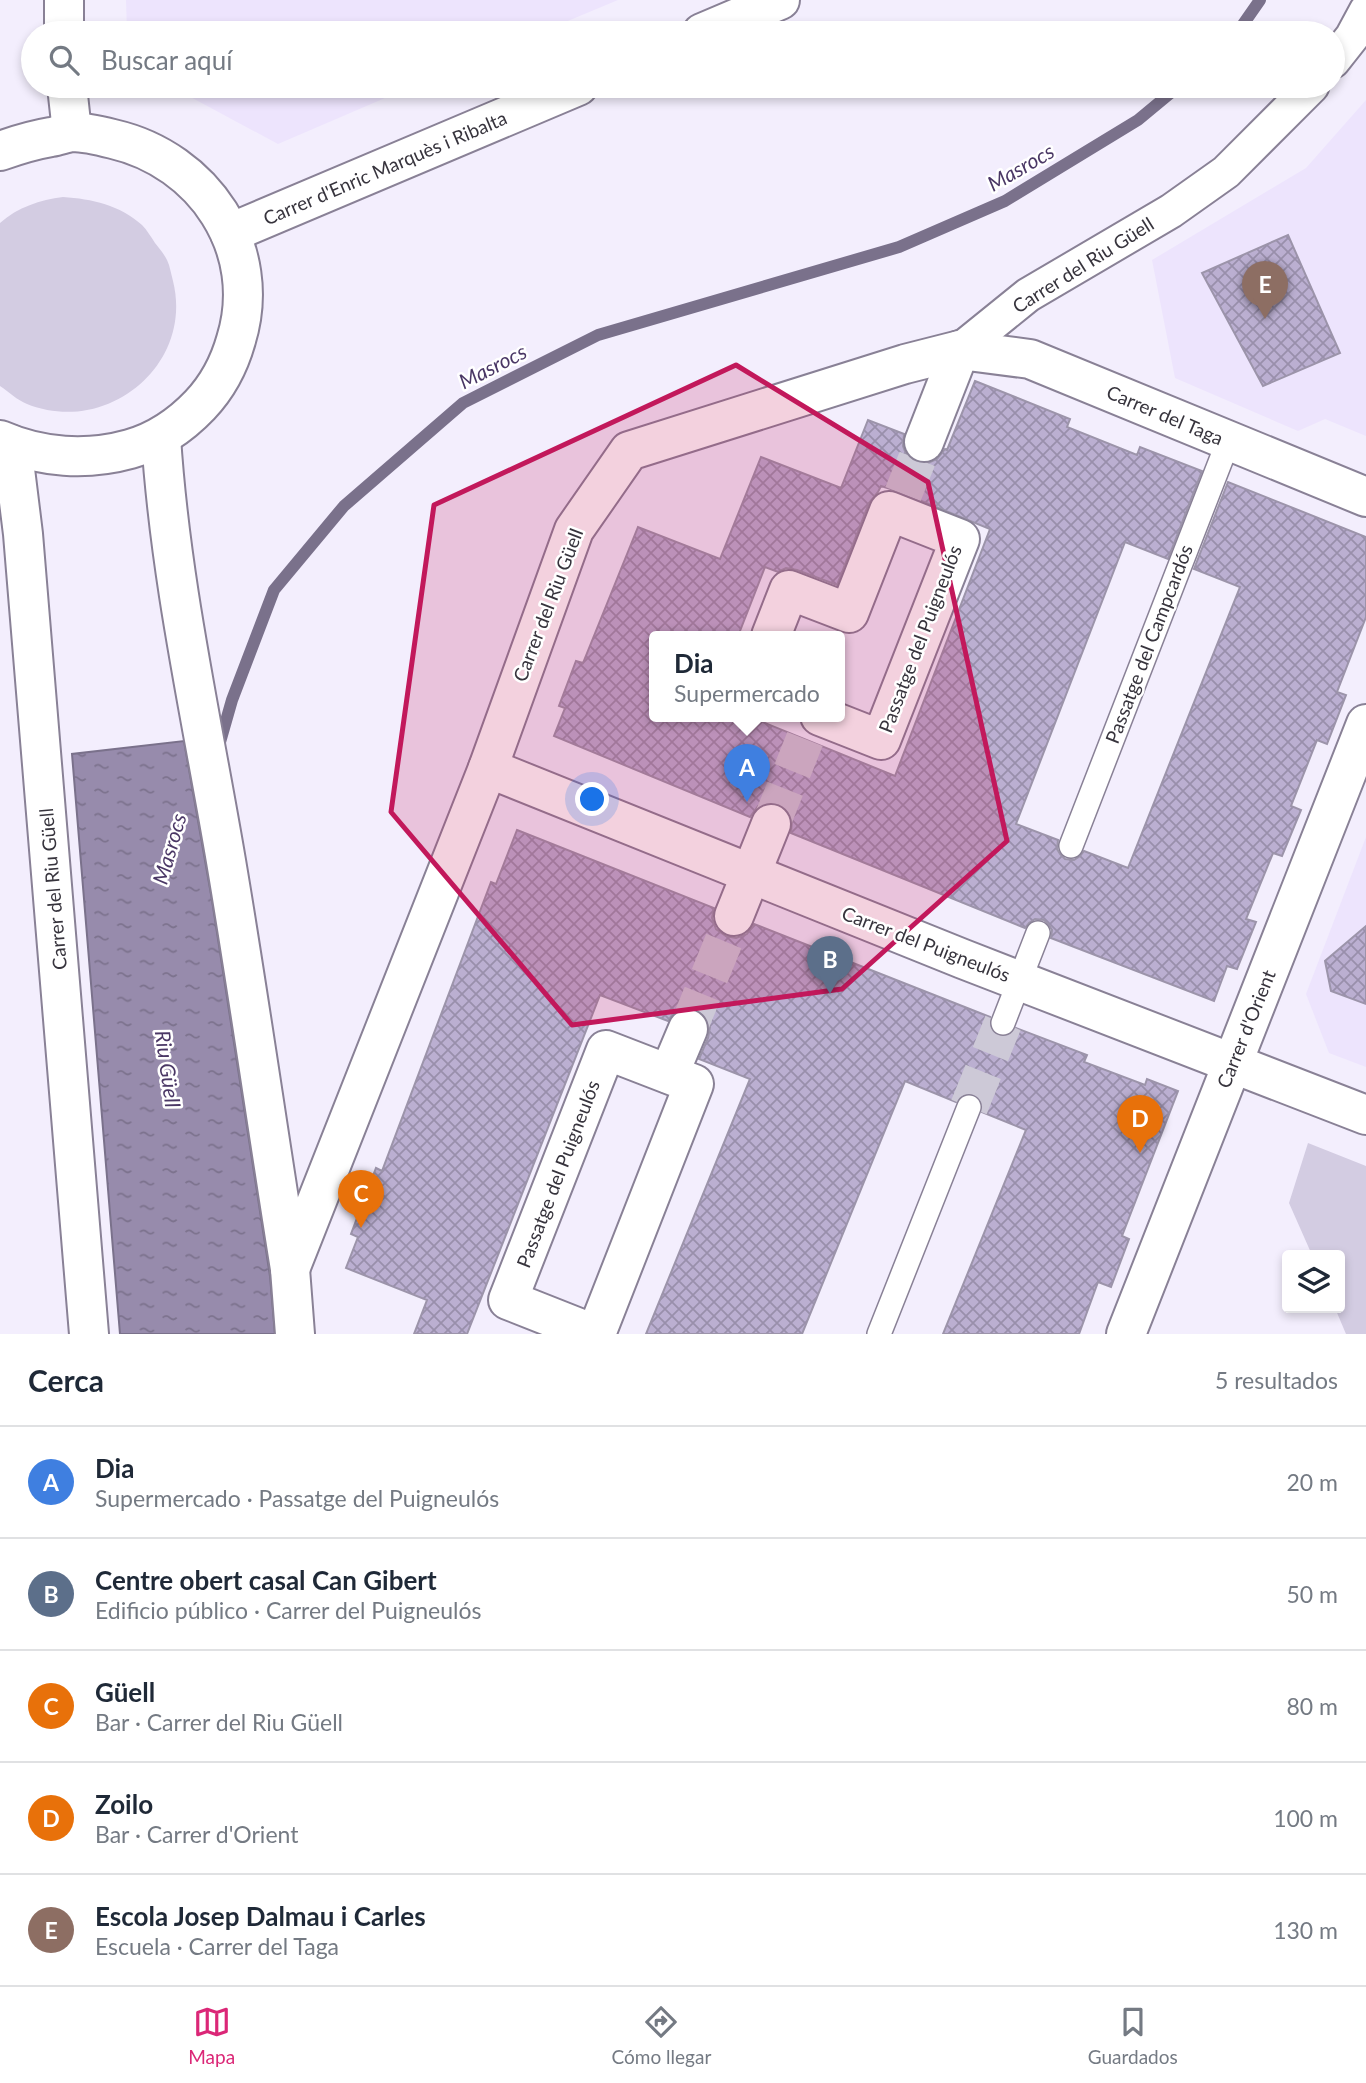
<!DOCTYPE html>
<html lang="es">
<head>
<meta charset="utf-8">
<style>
  body { margin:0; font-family:Lato,sans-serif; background:#f2f2f3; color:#1f2937 }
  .controls { position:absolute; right:21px; bottom:21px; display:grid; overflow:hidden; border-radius:7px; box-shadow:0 4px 10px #0003 }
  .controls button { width:63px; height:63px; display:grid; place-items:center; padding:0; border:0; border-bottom:2px solid #e0e1e3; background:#fff; color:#1f2937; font:35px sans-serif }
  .you { position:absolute; left:593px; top:800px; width:24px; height:24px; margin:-18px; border:5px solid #fff; border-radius:50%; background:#1a73e8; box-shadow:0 0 0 10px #1a73e833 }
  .badge { display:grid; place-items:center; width:46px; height:46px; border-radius:50%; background:#db2777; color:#fff; font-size:23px; font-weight:700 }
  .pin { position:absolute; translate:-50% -58px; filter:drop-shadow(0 2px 4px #0008) }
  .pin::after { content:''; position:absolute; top:37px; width:24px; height:21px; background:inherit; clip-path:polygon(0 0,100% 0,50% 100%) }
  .popup { position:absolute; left:649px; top:631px; width:196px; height:91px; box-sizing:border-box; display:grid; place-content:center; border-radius:7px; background:#fff; filter:drop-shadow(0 2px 5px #0005); font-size:23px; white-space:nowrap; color:#747a83 }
  .popup b { font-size:26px; color:#1f2937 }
  .popup::after { content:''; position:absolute; left:50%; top:100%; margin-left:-14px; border:14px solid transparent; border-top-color:#fff }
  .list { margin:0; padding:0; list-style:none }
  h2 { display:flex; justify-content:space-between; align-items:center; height:91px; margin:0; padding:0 28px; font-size:30px }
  h2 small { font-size:23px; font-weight:400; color:#747a83 }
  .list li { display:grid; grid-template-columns:46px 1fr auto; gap:21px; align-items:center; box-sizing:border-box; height:112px; padding:0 28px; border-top:2px solid #e0e1e3 }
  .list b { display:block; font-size:26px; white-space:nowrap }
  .list p { margin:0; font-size:23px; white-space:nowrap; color:#747a83 }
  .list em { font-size:23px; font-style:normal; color:#747a83 }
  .icon { flex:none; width:38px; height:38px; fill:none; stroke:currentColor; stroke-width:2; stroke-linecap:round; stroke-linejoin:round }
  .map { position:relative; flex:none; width:1366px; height:1334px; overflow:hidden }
  .search { position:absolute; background:#fff; box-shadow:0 4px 10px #0003; left:21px; right:21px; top:21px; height:77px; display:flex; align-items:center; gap:18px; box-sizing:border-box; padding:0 24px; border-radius:38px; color:#747a83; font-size:26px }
  .sheet { height:651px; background:#fff }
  nav { display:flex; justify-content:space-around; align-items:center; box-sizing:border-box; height:98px; border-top:2px solid #e0e1e3; background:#fff; font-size:19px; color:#747a83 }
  nav a { display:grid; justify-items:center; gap:4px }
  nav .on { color:#db2777 }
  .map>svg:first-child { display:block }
  .built { fill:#ede4fd }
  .green { fill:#d3cce2 }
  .water { fill:url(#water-ripples); stroke:#7a718b; stroke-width:2 }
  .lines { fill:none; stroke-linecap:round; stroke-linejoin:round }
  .stream { stroke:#7a718b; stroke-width:12 }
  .building { fill:url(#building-cross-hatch); stroke:#9c94aa; stroke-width:2; fill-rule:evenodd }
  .minor-tunnel { stroke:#cdc9d7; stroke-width:38; stroke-dasharray:38 19; stroke-linecap:butt }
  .service-casing { stroke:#898196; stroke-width:26 }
  .pedestrian-casing { stroke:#898196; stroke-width:37 }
  .minor-casing { stroke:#898196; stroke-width:42 }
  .tertiary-casing { stroke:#898196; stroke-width:42 }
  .service { stroke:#fff; stroke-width:23 }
  .pedestrian { stroke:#fff; stroke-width:33 }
  .minor { stroke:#fff; stroke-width:38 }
  .tertiary { stroke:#fff; stroke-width:38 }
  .marked { fill:#c2185b; fill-opacity:0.2; stroke:#c2185b; stroke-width:5; stroke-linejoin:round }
  .labels { text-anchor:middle; stroke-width:5; stroke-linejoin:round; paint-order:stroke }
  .street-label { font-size:19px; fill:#37343d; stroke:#fff }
  .water-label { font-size:21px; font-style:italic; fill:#4a3765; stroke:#fff }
</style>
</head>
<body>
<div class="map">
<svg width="1366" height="1334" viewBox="0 0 1366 1334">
  <defs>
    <pattern id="water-ripples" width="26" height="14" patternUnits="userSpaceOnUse" patternTransform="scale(1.75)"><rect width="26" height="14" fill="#978bac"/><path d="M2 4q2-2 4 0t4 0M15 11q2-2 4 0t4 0" fill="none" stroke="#7c728d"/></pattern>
    <pattern id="building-cross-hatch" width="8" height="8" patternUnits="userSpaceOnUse" patternTransform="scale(1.75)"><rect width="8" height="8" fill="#bbafd1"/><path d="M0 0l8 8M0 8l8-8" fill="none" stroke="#998fab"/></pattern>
  </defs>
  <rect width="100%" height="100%" fill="#f3eefd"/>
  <g class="built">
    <polygon points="126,0 618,0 539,33 127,33"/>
    <polygon points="170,86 169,86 413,86 278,144"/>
    <polygon points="1366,100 1366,436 1325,419 1298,431 1175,378 1152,260 1306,168"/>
    <polygon points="1366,837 1366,1067 1329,1053 1306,994"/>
  </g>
  <g class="green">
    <path d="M63 197C92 199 120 205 142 225 147 230 151 237 155 243 159 248 164 254 167 260 170 266 171 274 173 281 194 365 107 436 27 404 17 400 9 392 0 386V223C18 207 40 200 63 197Z"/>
    <polygon points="1308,1143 1366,1166 1366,1334 1346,1334 1335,1308 1340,1308 1340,1255 1312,1255 1289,1203"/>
  </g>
  <polygon class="water" points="184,741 212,900 270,1276 275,1334 120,1334 72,754"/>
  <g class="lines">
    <g class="stream">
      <polyline points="1237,33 1260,0"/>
      <polyline points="218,749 232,700 274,590 344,506 463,403 598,335 899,247 1005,201 1138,120 1179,86"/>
    </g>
  </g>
  <g class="building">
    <polygon points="1288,235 1340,353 1263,386 1202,273"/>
    <path d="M975 381 1070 419 1067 427 1137 455 1140 447 1202 471 1168 559 1125 542 1016 824 1058 840 1057 849 1060 854 1065 859 1074 860 1080 856 1084 851 1128 868 1240 587 1194 569 1228 482 1366 537V617L1337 692 1346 695 1327 744 1317 740 1291 806 1301 810 1282 856 1273 853 1246 919 1256 922 1237 969 1227 966 1214 1001 1051 938 1052 930 1049 925 1044 920 1035 919 1029 923 1025 928 791 833 792 820 788 810 779 804 769 802 758 806 750 817 554 736 565 708 559 706 576 661 583 663 638 527 720 559 761 457 841 488 868 420 904 434 903 446 907 456 917 463H928L937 459 945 449 947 450ZM881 486 897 491 990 529 895 776 748 716H654V636H738L765 567 778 572 786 568 797 570 837 585 869 503 878 492Z"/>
    <polygon points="517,830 714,908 712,918 716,929 726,936 736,938 747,934 754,924 990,1017 989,1026 992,1031 997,1036 1006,1037 1012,1033 1016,1028 1087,1055 1084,1062 1145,1085 1147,1079 1178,1091 1122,1236 1129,1239 1111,1287 1098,1282 1079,1334 943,1334 1026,1130 982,1112 983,1104 979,1098 975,1094 966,1093 960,1097 956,1102 905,1081 802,1334 646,1334 750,1079 699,1059 708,1038 710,1027 706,1016 697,1009 685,1007 674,1012 668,1021 600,995 467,1334 414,1334 427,1300 346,1268 358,1237 351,1234 376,1168 382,1171 491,882 496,884"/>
    <polygon points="1366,926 1366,1004 1331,991 1325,961"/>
  </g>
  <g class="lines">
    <g class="minor-tunnel">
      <polyline points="903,494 924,442"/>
      <polyline points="771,824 805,739"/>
      <polyline points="688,1029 734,916"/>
      <polyline points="969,1107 1003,1023"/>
    </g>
    <defs>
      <g id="service">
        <polyline points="1071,846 1228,442"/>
        <polyline points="1003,1023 1038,933"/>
        <polyline points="879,1334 969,1107"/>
      </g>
      <g id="pedestrian">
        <polyline points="1333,61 1352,37 1366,11"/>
        <polyline points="960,350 1028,295 1171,211 1226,172 1312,86"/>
      </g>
      <g id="minor">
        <polyline points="702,33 780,0"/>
        <polyline points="230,233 578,86"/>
        <polyline points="924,442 960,350"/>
        <polyline points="771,636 789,590 849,613 889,511 960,539 881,740 820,716"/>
        <polyline points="488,768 963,959 1366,1115"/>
        <polyline points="734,916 771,824"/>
        <polyline points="669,1074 688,1029"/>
        <polyline points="290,1269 488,768 574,530 629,451 905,364 960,350 1030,359 1366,497"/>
        <polyline points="594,1334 508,1300 606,1050 694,1084 596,1334"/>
        <polyline points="1126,1334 1366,724"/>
      </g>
      <g id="tertiary">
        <polyline points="64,33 64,0"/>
        <polyline points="67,86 72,132"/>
        <path d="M0 151C17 145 33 140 51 137 58 136 65 133 72 132 85 132 101 136 113 139 204 160 264 249 236 340 229 365 218 386 200 405 180 426 158 441 130 449 87 461 41 458 0 440"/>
        <path d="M161 437C170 579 202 720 226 861 249 997 268 1133 290 1269L295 1334"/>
        <polyline points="12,445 23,534 89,1334"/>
      </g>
    </defs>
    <use href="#service" class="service-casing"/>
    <use href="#pedestrian" class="pedestrian-casing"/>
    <use href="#minor" class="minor-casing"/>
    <use href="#tertiary" class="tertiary-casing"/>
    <use href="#service" class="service"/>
    <use href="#pedestrian" class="pedestrian"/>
    <use href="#minor" class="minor"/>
    <use href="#tertiary" class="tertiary"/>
  </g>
  <path class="marked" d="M736 365 928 482 1007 841 842 989 572 1025 391 812 434 505Z"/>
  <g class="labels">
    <g class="street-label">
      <text transform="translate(385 168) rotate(-23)" y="7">Carrer d'Enric Marquès i Ribalta</text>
      <text transform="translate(1083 265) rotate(-32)" y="7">Carrer del Riu Güell</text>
      <text transform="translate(1165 415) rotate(23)" y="7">Carrer del Taga</text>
      <text transform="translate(548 605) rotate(-69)" y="7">Carrer del Riu Güell</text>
      <text transform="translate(920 639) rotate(-69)" y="7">Passatge del Puigneulós</text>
      <text transform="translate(1149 644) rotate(-69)" y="7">Passatge del Campcardós</text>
      <text transform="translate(53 889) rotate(-95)" y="7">Carrer del Riu Güell</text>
      <text transform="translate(926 944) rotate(21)" y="7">Carrer del Puigneulós</text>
      <text transform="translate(1246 1029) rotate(-68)" y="7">Carrer d'Orient</text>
      <text transform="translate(558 1174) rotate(-69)" y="7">Passatge del Puigneulós</text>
    </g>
    <g class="water-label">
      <text transform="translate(1021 168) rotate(-30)" y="7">Masrocs</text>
      <text transform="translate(493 367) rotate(-27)" y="7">Masrocs</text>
      <text transform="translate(170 849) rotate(-74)" y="7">Masrocs</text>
      <text transform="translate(167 1069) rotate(82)" y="7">Riu Güell</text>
    </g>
  </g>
</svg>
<div class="controls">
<button><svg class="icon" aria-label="layers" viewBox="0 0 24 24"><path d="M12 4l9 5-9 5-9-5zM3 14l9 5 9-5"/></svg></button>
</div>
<div class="you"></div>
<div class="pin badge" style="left:747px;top:802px;background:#3f7fe0">A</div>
<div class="popup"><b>Dia</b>Supermercado</div>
<div class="pin badge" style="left:830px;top:994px;background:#5c6f8a">B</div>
<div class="pin badge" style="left:361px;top:1228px;background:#e8710a">C</div>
<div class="pin badge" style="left:1140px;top:1153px;background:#e8710a">D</div>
<div class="pin badge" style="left:1265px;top:319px;background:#8d6e63">E</div>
<div class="search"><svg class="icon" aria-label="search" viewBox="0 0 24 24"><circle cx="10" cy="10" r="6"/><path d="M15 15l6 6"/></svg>Buscar aquí</div>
</div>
<section class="sheet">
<h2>Cerca<small>5 resultados</small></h2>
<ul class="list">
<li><span class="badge" style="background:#3f7fe0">A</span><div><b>Dia</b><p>Supermercado · Passatge del Puigneulós</p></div><em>20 m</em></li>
<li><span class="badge" style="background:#5c6f8a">B</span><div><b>Centre obert casal Can Gibert</b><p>Edificio público · Carrer del Puigneulós</p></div><em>50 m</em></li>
<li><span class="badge" style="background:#e8710a">C</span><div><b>Güell</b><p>Bar · Carrer del Riu Güell</p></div><em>80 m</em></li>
<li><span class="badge" style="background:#e8710a">D</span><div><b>Zoilo</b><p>Bar · Carrer d'Orient</p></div><em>100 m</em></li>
<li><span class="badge" style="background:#8d6e63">E</span><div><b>Escola Josep Dalmau i Carles</b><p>Escuela · Carrer del Taga</p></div><em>130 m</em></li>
</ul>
</section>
<nav>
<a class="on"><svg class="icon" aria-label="map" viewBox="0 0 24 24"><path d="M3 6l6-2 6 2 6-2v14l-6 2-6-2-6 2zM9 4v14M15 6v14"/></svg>Mapa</a>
<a><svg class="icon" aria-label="directions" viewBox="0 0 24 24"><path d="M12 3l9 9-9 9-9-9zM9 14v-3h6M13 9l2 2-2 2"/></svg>Cómo llegar</a>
<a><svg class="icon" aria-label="saved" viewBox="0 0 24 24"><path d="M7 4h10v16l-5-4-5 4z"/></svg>Guardados</a>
</nav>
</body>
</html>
